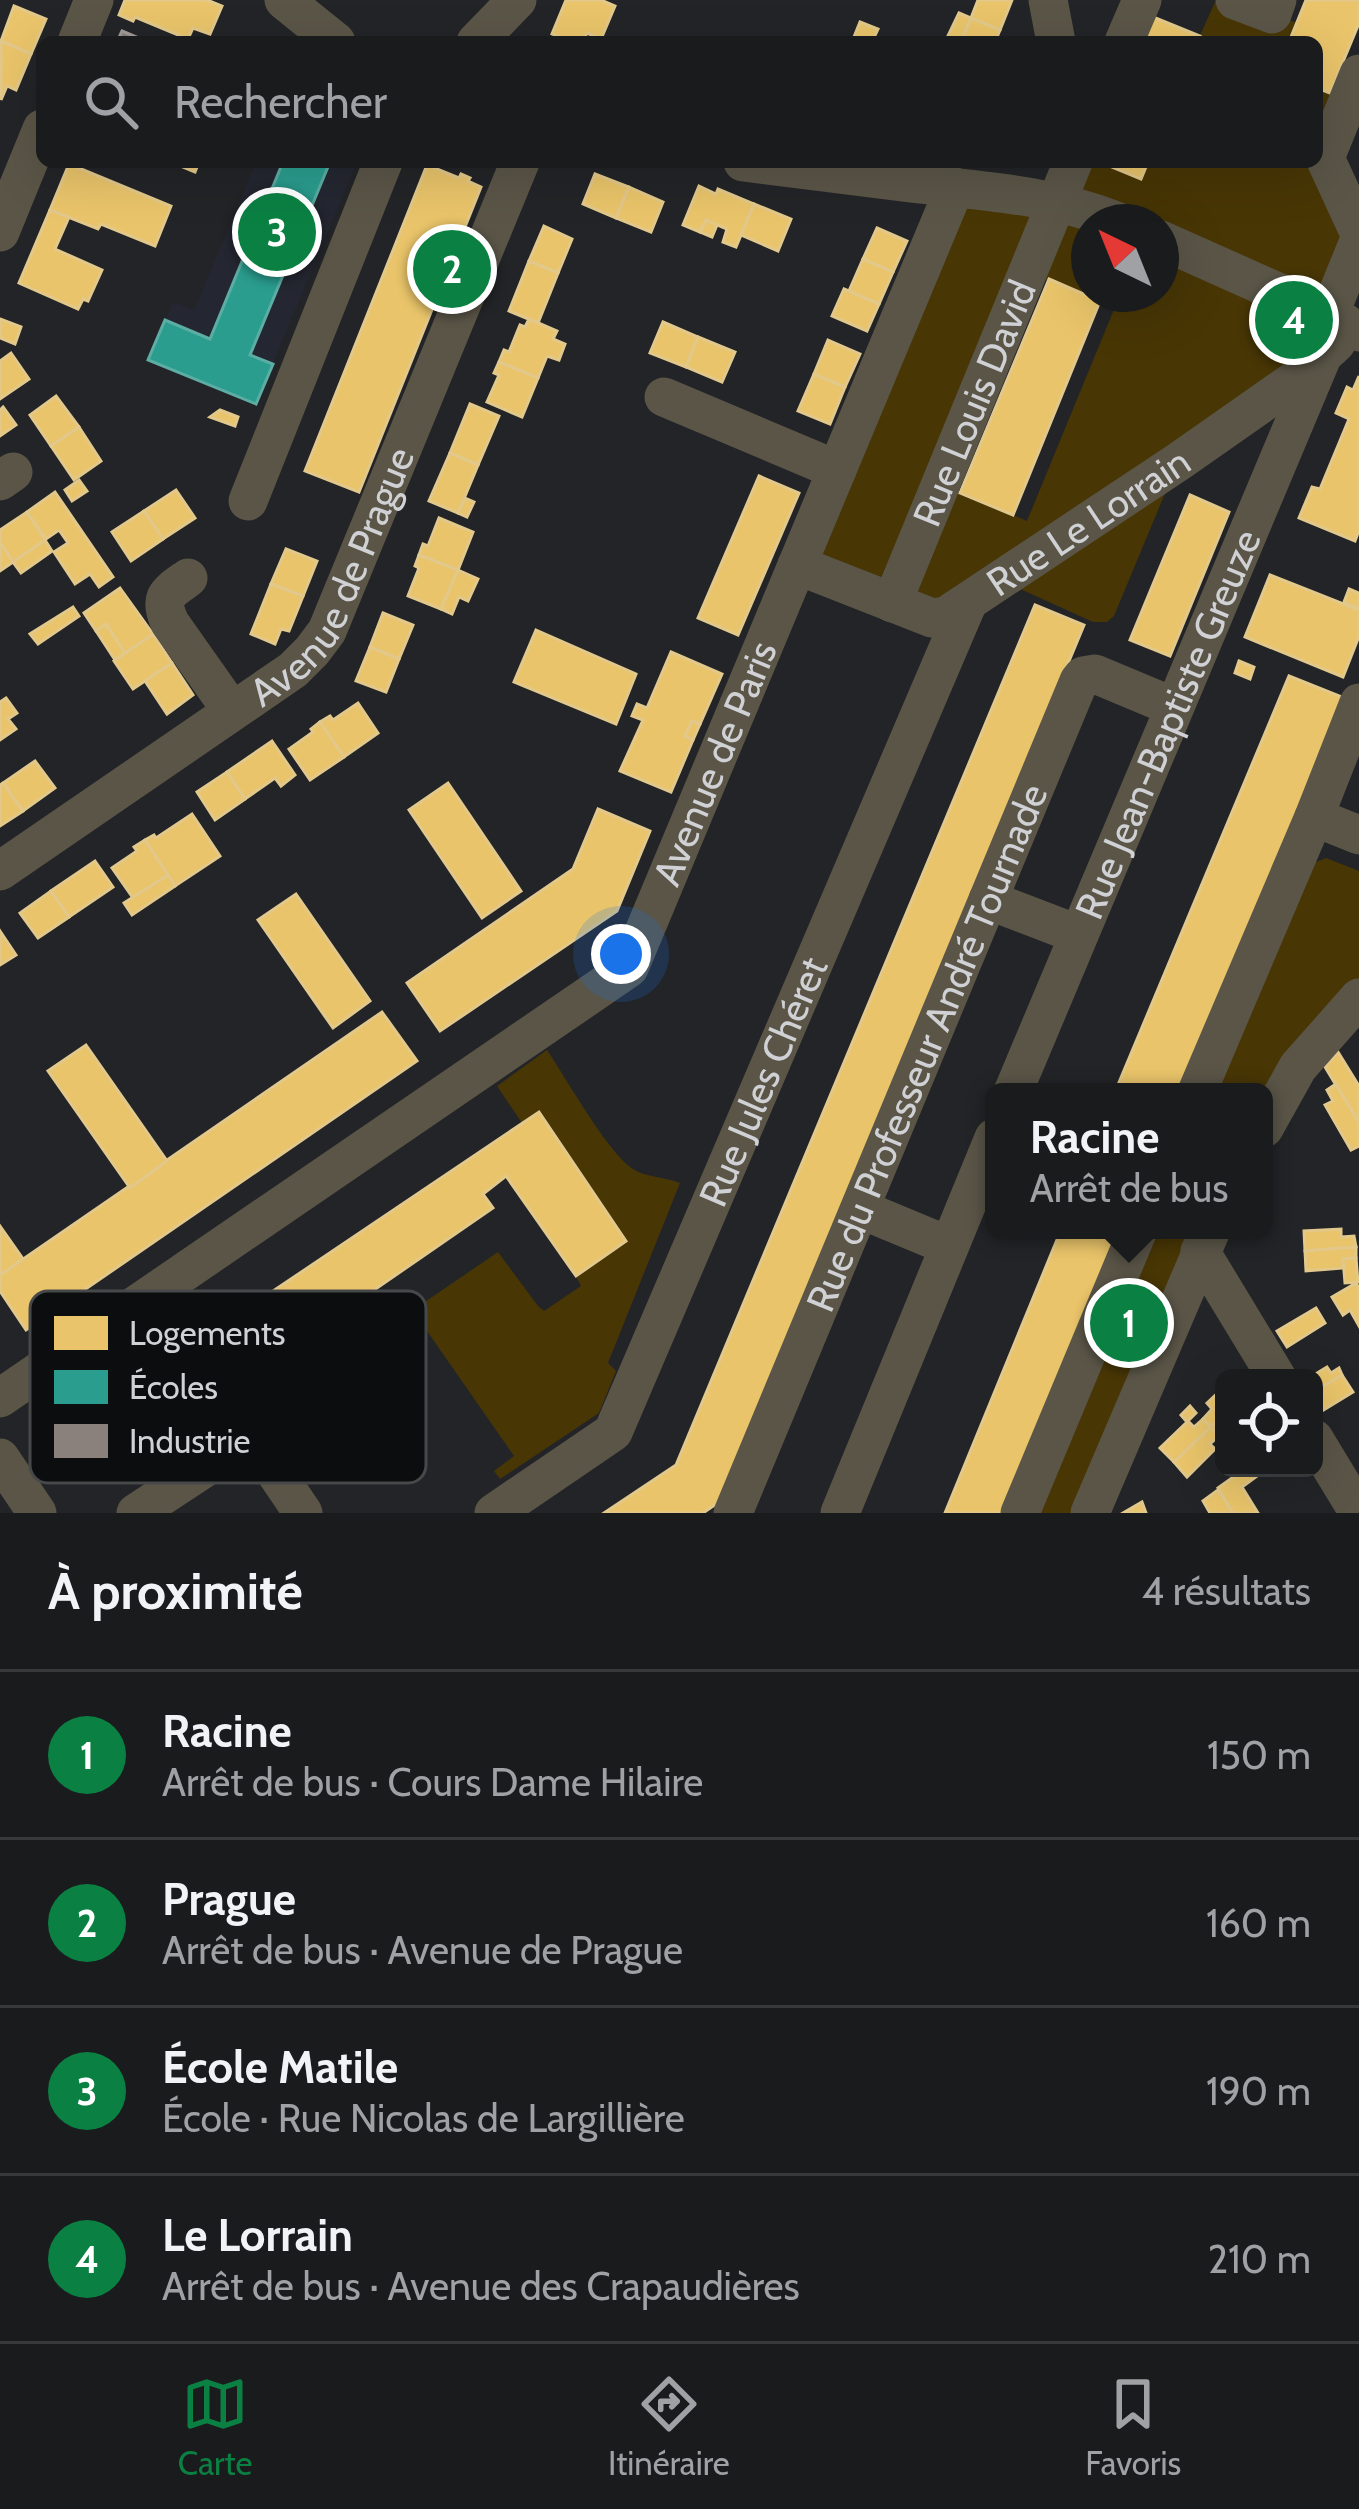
<!DOCTYPE html>
<html lang="fr">
<head>
<meta charset="utf-8">
<style>
  body { margin:0; font-family:Cabin,sans-serif; background:#27282a; color:#f1f3f6 }
  .controls { position:absolute; right:36px; bottom:36px; display:grid; overflow:hidden; border-radius:18px; box-shadow:0 12px 48px #0002 }
  .controls button { width:108px; height:108px; display:grid; place-items:center; padding:0; border:0; border-bottom:3px solid #38393b; background:#1a1b1d; color:#f1f3f6; font:60px sans-serif }
  .compass { position:absolute; left:1071px; top:204px; width:108px; height:108px; border-radius:50%; background:#1a1b1d; box-shadow:0 12px 48px #0002; rotate:317deg }
  .you { position:absolute; left:621px; top:954px; width:42px; height:42px; margin:-30px; border:9px solid #fff; border-radius:50%; background:#1a73e8; box-shadow:0 0 0 18px #1a73e833 }
  .badge { display:grid; place-items:center; width:78px; height:78px; border-radius:50%; background:#0b8043; color:#fff; font-size:39px; font-weight:700 }
  .pin { position:absolute; translate:-50% -50%; border:6px solid #fff; box-shadow:0 3px 12px #0006 }
  .popup { position:absolute; left:985px; top:1083px; width:288px; height:156px; box-sizing:border-box; display:grid; place-content:center; border-radius:18px; background:#1a1b1d; filter:drop-shadow(0 3px 9px #0005); font-size:39px; white-space:nowrap; color:#9fa1a4 }
  .popup b { font-size:45px; color:#f1f3f6 }
  .popup::after { content:''; position:absolute; left:50%; top:100%; margin-left:-24px; border:24px solid transparent; border-top-color:#1a1b1d }
  .list { margin:0; padding:0; list-style:none }
  h2 { display:flex; justify-content:space-between; align-items:center; height:156px; margin:0; padding:0 48px; font-size:51px }
  h2 small { font-size:39px; font-weight:400; color:#9fa1a4 }
  .list li { display:grid; grid-template-columns:78px 1fr auto; gap:36px; align-items:center; box-sizing:border-box; height:168px; padding:0 48px; border-top:3px solid #38393b }
  .list b { display:block; font-size:45px; white-space:nowrap }
  .list p { margin:0; font-size:39px; white-space:nowrap; color:#9fa1a4 }
  .list em { font-size:39px; font-style:normal; color:#9fa1a4 }
  .icon { flex:none; width:66px; height:66px; fill:none; stroke:currentColor; stroke-width:2; stroke-linecap:round; stroke-linejoin:round }
  .map { position:relative; flex:none; width:1359px; height:1513px; overflow:hidden }
  .search { position:absolute; background:#1a1b1d; box-shadow:0 12px 48px #0002; left:36px; right:36px; top:36px; height:132px; display:flex; align-items:center; gap:30px; box-sizing:border-box; padding:0 42px; border-radius:18px; color:#9fa1a4; font-size:45px }
  .sheet { height:828px; background:#1a1b1d }
  nav { display:flex; justify-content:space-around; align-items:center; box-sizing:border-box; height:168px; border-top:3px solid #38393b; background:#1a1b1d; font-size:33px; color:#9fa1a4 }
  nav a { display:grid; justify-items:center; gap:6px }
  nav .on { color:#0b8043 }
  .map>svg:first-child { display:block }
  .built { fill:#242731 }
  .green { fill:#483605; fill-rule:evenodd }
  .homes { fill:#e9c46a; stroke:#e2c88a; stroke-width:3 }
  .schools { fill:#2a9d8f; stroke:#5cada4; stroke-width:3 }
  .industry { fill:#8a817c; stroke:#9f9997; stroke-width:3 }
  .lines { fill:none; stroke-linecap:round; stroke-linejoin:round }
  .minor { stroke:#5a5547; stroke-width:39 }
  .labels { text-anchor:middle; stroke-width:12; stroke-linejoin:round; paint-order:stroke }
  .street-label { font-size:39px; fill:#d0d1d5; stroke:#0b0d0f }
  .key { fill:#0b0d0f; stroke:#46484a; stroke-width:3 }
  .key-label { font-size:33px; fill:#d0d1d5 }
</style>
</head>
<body>
<div class="map">
<svg width="1359" height="1513" viewBox="0 0 1359 1513">
  <rect width="100%" height="100%" fill="#232427"/>
  <polygon class="built" points="256,162 357,162 256,404 148,360 173,302 194,310"/>
  <g class="green">
    <polygon points="1216,0 1235,0 1297,23 1289,42 1197,42"/>
    <path d="M1317 88 1348 100 1325 158 1359 232 1345 323 1178 462 1114 616 1107 622H1093L1018 588 946 616 797 565 955 187 1057 202 1073 162H1100L1140 179 1148 162H1317ZM1089 222H1161V294H1089ZM1030 273 1115 307 1027 521 941 484Z"/>
    <polygon points="1326,858 1359,871 1359,981 1264,1092 1214,1092 1314,863"/>
    <path d="M547 1050C566 1078 608 1153 633 1169 644 1177 665 1177 680 1183L608 1363 616 1371 599 1413 500 1479 494 1471 514 1456 427 1331 410 1343 394 1323 498 1252 538 1306 544 1311 581 1286 576 1276 625 1241 540 1113 522 1123 497 1086Z"/>
    <polygon points="1157,1230 1198,1230 1081,1513 1040,1513"/>
  </g>
  <g class="homes">
    <polygon points="125,0 207,0 222,6 210,34 193,28 188,39 135,17 133,21 119,15"/>
    <polygon points="566,0 601,0 615,6 601,39 587,33 583,42 572,42 552,34"/>
    <polygon points="978,0 1012,0 1000,30 971,18"/>
    <polygon points="1306,0 1359,0 1359,23 1330,93 1317,88 1317,42 1289,42"/>
    <polygon points="14,6 46,19 31,54 1,41"/>
    <polygon points="959,13 971,18 961,42 945,42"/>
    <polygon points="1153,17 1200,36 1197,42 1142,42"/>
    <polygon points="971,18 1000,30 995,42 961,42"/>
    <polygon points="860,22 878,29 872,42 852,42"/>
    <polygon points="1,41 31,54 16,90 7,86 1,100"/>
    <polygon points="171,162 199,162 195,172"/>
    <polygon points="1100,162 1148,162 1141,179"/>
    <polygon points="69,164 171,206 155,246 101,224 98,229 50,210"/>
    <polygon points="427,165 459,178 461,174 470,178 468,181 481,187 359,492 305,471"/>
    <polygon points="595,174 629,187 616,218 583,204"/>
    <polygon points="699,186 716,194 718,189 754,204 736,247 723,242 727,229 706,220 700,232 683,225"/>
    <polygon points="629,187 663,202 651,232 616,218"/>
    <polygon points="754,204 791,219 778,251 741,235"/>
    <polygon points="50,210 69,217 55,249 102,270 88,301 83,299 78,309 19,283"/>
    <polygon points="706,220 717,225 712,237 700,232"/>
    <polygon points="544,226 572,239 558,273 529,261"/>
    <polygon points="877,228 907,241 893,272 863,259"/>
    <polygon points="863,259 893,272 879,304 849,291"/>
    <polygon points="529,261 558,273 538,323 509,311"/>
    <polygon points="1049,279 1100,301 1013,515 960,493"/>
    <polygon points="844,289 879,304 867,331 832,316"/>
    <polygon points="0,319 21,327 15,344 0,338"/>
    <polygon points="529,319 557,331 553,339 565,344 559,360 547,356 538,378 499,362 504,350 509,352 520,325 525,327"/>
    <polygon points="663,322 698,337 686,367 650,353"/>
    <polygon points="698,337 735,352 722,382 686,367"/>
    <polygon points="828,340 860,354 845,387 814,374"/>
    <polygon points="11,353 29,379 0,399 0,361"/>
    <polygon points="499,362 538,378 522,417 487,402 499,375 494,373"/>
    <polygon points="814,374 845,387 830,424 798,411"/>
    <polygon points="1359,376 1359,530 1355,541 1299,518 1312,487 1320,489 1349,419 1336,413 1347,387 1353,390"/>
    <polygon points="56,396 79,427 51,446 30,415"/>
    <polygon points="470,404 499,416 478,465 450,453"/>
    <polygon points="3,407 16,425 0,436 0,410"/>
    <polygon points="220,410 238,417 235,426 210,417"/>
    <polygon points="79,427 101,461 74,480 51,446"/>
    <polygon points="450,453 478,465 458,513 429,501"/>
    <polygon points="759,476 799,493 738,635 698,618"/>
    <polygon points="79,480 87,491 72,501 65,490"/>
    <polygon points="176,490 195,518 163,539 144,511"/>
    <polygon points="55,492 113,577 99,587 90,574 75,584 54,552 68,543 59,530 46,539 27,512"/>
    <polygon points="1190,495 1229,512 1170,656 1130,640"/>
    <polygon points="465,498 474,502 467,517 458,513"/>
    <polygon points="144,511 163,539 131,561 112,532"/>
    <polygon points="27,512 45,540 13,562 0,542 0,530"/>
    <polygon points="439,518 473,532 458,570 419,555 423,544 428,546"/>
    <polygon points="45,540 52,551 21,573 13,562"/>
    <polygon points="0,542 13,562 0,571"/>
    <polygon points="286,549 317,561 303,596 271,584"/>
    <polygon points="419,555 458,570 441,609 408,596 419,568 415,566"/>
    <polygon points="458,570 478,579 468,601 459,597 452,614 441,609"/>
    <polygon points="1270,575 1359,610 1359,636 1343,677 1245,637"/>
    <polygon points="271,584 303,596 289,631 281,629 275,644 251,634"/>
    <polygon points="120,588 153,634 125,653 106,624 96,631 84,613"/>
    <polygon points="1349,589 1359,593 1359,609 1344,602"/>
    <polygon points="1035,605 1084,625 719,1502 703,1513 604,1513 676,1465"/>
    <polygon points="73,607 79,616 38,644 30,634"/>
    <polygon points="383,613 413,625 399,659 370,647"/>
    <polygon points="106,624 125,653 115,660 96,631"/>
    <polygon points="536,630 636,674 616,724 514,682"/>
    <polygon points="153,634 172,663 133,689 114,661"/>
    <polygon points="370,647 399,659 386,692 356,681"/>
    <polygon points="671,652 722,674 700,724 692,721 685,736 693,740 671,792 620,771 643,720 632,716 637,704 647,708"/>
    <polygon points="1239,661 1254,667 1250,679 1235,673"/>
    <polygon points="172,663 193,695 167,714 145,681"/>
    <polygon points="1289,676 1347,699 1183,1092 1115,1092"/>
    <polygon points="6,698 17,713 8,719 16,729 0,740 0,702"/>
    <polygon points="358,703 378,733 344,757 320,722 330,716 333,720"/>
    <polygon points="692,721 700,724 693,740 685,736"/>
    <polygon points="320,722 344,757 310,780 289,749 313,732 311,729"/>
    <polygon points="272,741 295,775 281,786 275,778 245,799 227,772"/>
    <polygon points="35,761 55,788 23,811 3,783"/>
    <polygon points="227,772 245,799 215,820 197,792"/>
    <polygon points="3,783 23,811 0,826 0,785"/>
    <polygon points="448,783 521,891 482,918 409,810"/>
    <polygon points="598,809 650,831 617,911 440,1031 407,983 573,869"/>
    <polygon points="192,814 220,856 175,886 145,840 154,835 156,838"/>
    <polygon points="145,840 168,875 133,898 112,868 137,851 134,847"/>
    <polygon points="95,861 113,887 69,917 51,891"/>
    <polygon points="168,875 175,886 132,915 124,903"/>
    <polygon points="51,891 69,917 38,938 20,913"/>
    <polygon points="296,894 370,1001 333,1028 258,920"/>
    <polygon points="0,931 16,955 0,965"/>
    <polygon points="382,1012 417,1061 26,1330 0,1291 0,1275"/>
    <polygon points="86,1045 167,1161 130,1188 48,1071"/>
    <polygon points="1338,1052 1359,1086 1359,1123 1325,1067"/>
    <polygon points="1336,1084 1359,1123 1359,1146 1351,1150 1325,1105 1333,1101 1327,1090"/>
    <polygon points="539,1112 626,1241 576,1276 506,1176 483,1194 493,1208 123,1463 89,1415"/>
    <polygon points="0,1226 23,1259 0,1275"/>
    <polygon points="1341,1229 1341,1237 1354,1236 1356,1247 1305,1251 1304,1231"/>
    <polygon points="1061,1230 1112,1230 1121,1233 1006,1513 945,1513"/>
    <polygon points="1356,1247 1356,1258 1343,1259 1344,1268 1306,1271 1305,1251"/>
    <polygon points="1356,1258 1358,1282 1345,1283 1343,1259"/>
    <polygon points="1356,1283 1359,1288 1359,1326 1350,1310 1343,1315 1332,1297"/>
    <polygon points="1316,1308 1325,1323 1287,1347 1277,1331"/>
    <polygon points="1327,1367 1331,1373 1339,1368 1342,1375 1314,1392 1314,1378 1309,1378"/>
    <polygon points="1342,1375 1353,1392 1322,1411 1314,1397 1314,1392"/>
    <polygon points="1224,1387 1224,1414 1211,1427 1203,1419 1212,1409 1207,1403"/>
    <polygon points="1190,1406 1196,1413 1188,1421 1194,1427 1203,1419 1211,1427 1174,1462 1160,1448 1187,1422 1181,1415"/>
    <polygon points="1224,1414 1224,1430 1219,1436 1211,1427"/>
    <polygon points="1211,1427 1219,1436 1210,1444 1215,1449 1187,1477 1174,1462"/>
    <polygon points="1246,1468 1256,1468 1260,1474 1242,1487 1258,1513 1233,1513 1218,1488"/>
    <polygon points="1218,1490 1233,1513 1210,1513 1203,1501"/>
    <polygon points="1142,1502 1146,1513 1123,1513"/>
  </g>
  <polygon class="schools" points="283,162 330,162 250,355 273,364 256,404 148,360 165,320 210,339"/>
  <polygon class="industry" points="122,31 148,42 117,42"/>
  <g class="lines">
    <g class="minor">
      <polyline points="284,0 336,42"/>
      <polyline points="1048,0 1056,42"/>
      <polyline points="1235,0 1272,14 1277,0"/>
      <polyline points="77,42 94,0"/>
      <polyline points="476,42 517,0"/>
      <polyline points="1124,42 1142,0"/>
      <polyline points="1359,74 1325,158 1359,232"/>
      <path d="M743 162C799 169 854 176 910 183 982 191 1050 194 1119 222"/>
      <polyline points="0,232 42,129"/>
      <polyline points="1161,240 1329,315 1359,332"/>
      <polyline points="1329,315 1359,241"/>
      <polyline points="664,397 837,470"/>
      <polyline points="0,481 13,472"/>
      <polyline points="248,501 383,162"/>
      <path id="s1" d="M797 565 932 618 946 616 1178 462 1295 380 1336 343 1345 323"/>
      <path d="M188 578C167 593 158 597 170 623L232 711"/>
      <path id="s2" d="M892 603 1073 162"/>
      <polyline points="1314,817 1359,835"/>
      <path id="s3" d="M0 871 293 670 312 651 327 631 520 162"/>
      <polyline points="988,900 1077,934"/>
      <path id="s4" d="M1013 1092 1322 357"/>
      <polyline points="1197,1092 1314,817 1359,703"/>
      <polyline points="1264,1128 1298,1067 1359,998"/>
      <polyline points="860,1209 949,1246"/>
      <polyline points="1200,1251 1277,1378"/>
      <path id="s5" d="M0 1398 629 968 955 187"/>
      <polyline points="1314,1439 1359,1513"/>
      <polyline points="0,1458 37,1513"/>
      <polyline points="136,1513 244,1442 259,1448 303,1513"/>
      <path id="s6" d="M494 1513 613 1432 968 602"/>
      <path id="s7" d="M733 1513 1079 681 1083 676 1095 674 1174 707"/>
      <polyline points="840,1513 994,1138"/>
      <polyline points="1020,1513 1138,1230"/>
      <polyline points="1090,1513 1211,1230"/>
    </g>
  </g>
  <g class="labels">
    <g class="street-label">
      <text dy="14" stroke="none"><textPath href="#s2" startOffset="216">Rue Louis David</textPath></text>
      <text dy="14" stroke="none"><textPath href="#s1" startOffset="330">Rue Le Lorrain</textPath></text>
      <text dy="14" stroke="none"><textPath href="#s3" startOffset="456">Avenue de Prague</textPath></text>
      <text dy="14" stroke="none"><textPath href="#s4" startOffset="399">Rue Jean-Baptiste Greuze</textPath></text>
      <text dy="14" stroke="none"><textPath href="#s5" startOffset="984">Avenue de Paris</textPath></text>
      <text dy="14" stroke="none"><textPath href="#s7" startOffset="504">Rue du Professeur André Tournade</textPath></text>
      <text dy="14" stroke="none"><textPath href="#s6" startOffset="525">Rue Jules Chéret</textPath></text>
    </g>
  </g>
  <rect x="30" y="1291" width="396" height="192" rx="18" class="key"/>
  <rect x="54" y="1316" width="54" height="34" fill="#e9c46a"/>
  <rect x="54" y="1370" width="54" height="34" fill="#2a9d8f"/>
  <rect x="54" y="1424" width="54" height="34" fill="#8a817c"/>
  <g class="key-label">
    <text x="129" y="1345">Logements</text>
    <text x="129" y="1399">Écoles</text>
    <text x="129" y="1453">Industrie</text>
  </g>
</svg>
<div class="controls">
<button><svg class="icon" aria-label="locate" viewBox="0 0 24 24"><circle cx="12" cy="12" r="6"/><path d="M12 2v4M12 18v4M2 12h4M18 12h4"/></svg></button>
</div>
<svg class="compass" viewBox="-18 -18 36 36"><path d="M0-13l5 13h-10z" fill="#e53935"/><path d="M0 13l5-13h-10z" fill="#9fa1a4"/></svg>
<div class="you"></div>
<div class="pin badge" style="left:1129px;top:1323px">1</div>
<div class="popup"><b>Racine</b>Arrêt de bus</div>
<div class="pin badge" style="left:452px;top:269px">2</div>
<div class="pin badge" style="left:277px;top:232px">3</div>
<div class="pin badge" style="left:1294px;top:320px">4</div>
<div class="search"><svg class="icon" aria-label="search" viewBox="0 0 24 24"><circle cx="10" cy="10" r="6"/><path d="M15 15l6 6"/></svg>Rechercher</div>
</div>
<section class="sheet">
<h2>À proximité<small>4 résultats</small></h2>
<ul class="list">
<li><span class="badge">1</span><div><b>Racine</b><p>Arrêt de bus · Cours Dame Hilaire</p></div><em>150 m</em></li>
<li><span class="badge">2</span><div><b>Prague</b><p>Arrêt de bus · Avenue de Prague</p></div><em>160 m</em></li>
<li><span class="badge">3</span><div><b>École Matile</b><p>École · Rue Nicolas de Largillière</p></div><em>190 m</em></li>
<li><span class="badge">4</span><div><b>Le Lorrain</b><p>Arrêt de bus · Avenue des Crapaudières</p></div><em>210 m</em></li>
</ul>
</section>
<nav>
<a class="on"><svg class="icon" aria-label="map" viewBox="0 0 24 24"><path d="M3 6l6-2 6 2 6-2v14l-6 2-6-2-6 2zM9 4v14M15 6v14"/></svg>Carte</a>
<a><svg class="icon" aria-label="directions" viewBox="0 0 24 24"><path d="M12 3l9 9-9 9-9-9zM9 14v-3h6M13 9l2 2-2 2"/></svg>Itinéraire</a>
<a><svg class="icon" aria-label="saved" viewBox="0 0 24 24"><path d="M7 4h10v16l-5-4-5 4z"/></svg>Favoris</a>
</nav>
</body>
</html>
